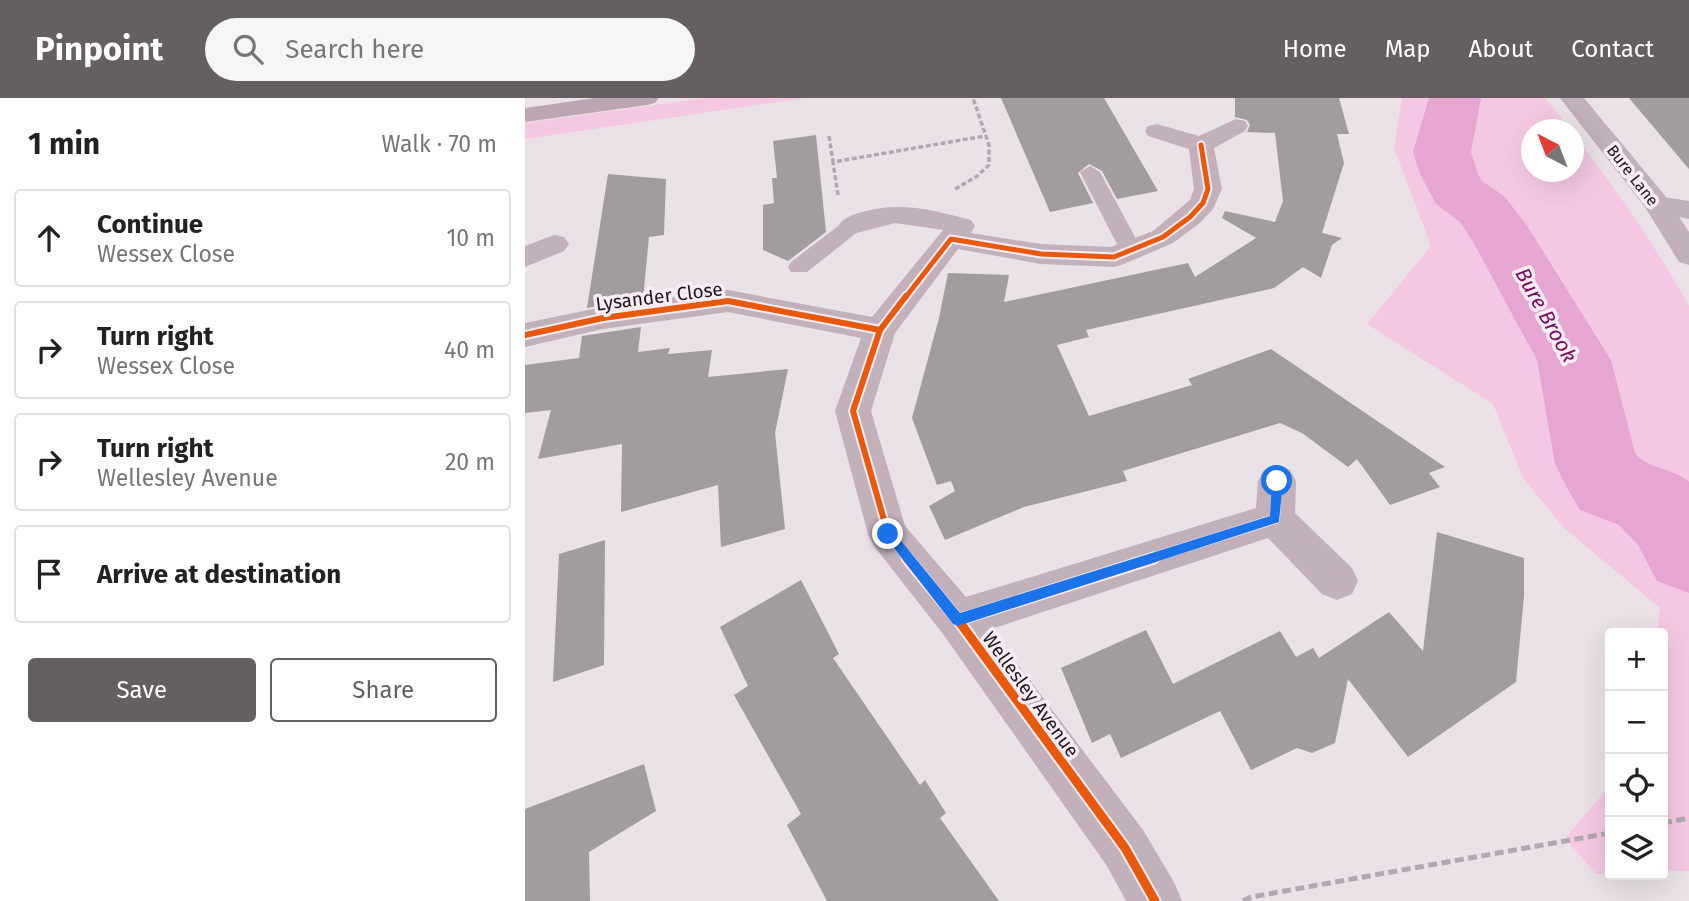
<!DOCTYPE html>
<html lang="en">
<head>
<meta charset="utf-8">
<style>
  body { margin:0; font-family:"Fira Sans",sans-serif; background:#f6f6f6; color:#222 }
  .controls { position:absolute; right:21px; bottom:21px; display:grid; overflow:hidden; border-radius:7px; box-shadow:0 7px 28px #0002 }
  .controls button { width:63px; height:63px; display:grid; place-items:center; padding:0; border:0; border-bottom:2px solid #e0e0e0; background:#fff; color:#222; font:35px sans-serif }
  .compass { position:absolute; left:996px; top:21px; width:63px; height:63px; border-radius:50%; background:#fff; box-shadow:0 7px 28px #0002; rotate:318deg }
  .stop { position:absolute; width:21px; height:21px; margin:-16px; border:5px solid #1a73e8; border-radius:50%; background:#fff }
  .stop.end { background:#1a73e8; border-color:#fff; box-shadow:0 2px 7px #0008 }
  .list { margin:0; padding:0; list-style:none }
  h2 { display:flex; justify-content:space-between; align-items:center; height:91px; margin:0; padding:0 28px; font-size:30px }
  h2 small { font-size:23px; font-weight:400; color:#767676 }
  .list li { display:grid; grid-template-columns:46px 1fr auto; gap:21px; align-items:center; box-sizing:border-box; height:98px; margin:0 14px 14px; padding:0 14px; border:2px solid #e0e0e0; border-radius:7px }
  .list b { display:block; font-size:26px; white-space:nowrap }
  .list p { margin:0; font-size:23px; white-space:nowrap; color:#767676 }
  .list em { font-size:23px; font-style:normal; color:#767676 }
  .actions { display:flex; gap:14px; padding:21px 28px }
  .actions a { flex:1; padding:16px 0; border:2px solid #655f62; border-radius:7px; text-align:center; font-size:24px; color:#655f62 }
  .actions .main { background:#655f62; color:#fff }
  .icon { flex:none; width:38px; height:38px; fill:none; stroke:currentColor; stroke-width:2; stroke-linecap:round; stroke-linejoin:round }
  .map { position:relative; flex:none; width:1164px; height:803px; overflow:hidden }
  header { display:flex; align-items:center; gap:42px; box-sizing:border-box; height:98px; padding:0 35px; background:#655f62; color:#fff }
  header strong { font-size:33px }
  nav { display:flex; gap:38px; margin-inline-start:auto; font-size:24px }
  .search { width:490px; height:63px; background:#f6f6f6; display:flex; align-items:center; gap:18px; box-sizing:border-box; padding:0 24px; border-radius:38px; color:#767676; font-size:26px }
  main { display:flex }
  aside { flex:1; background:#fff }
  .map>svg:first-child { display:block }
  .green { fill:#f4c8e3 }
  .lines { fill:none; stroke-linecap:round; stroke-linejoin:round }
  .river { fill:#e6a6cf; fill-rule:evenodd }
  .building { fill:#a29c9f }
  .path-far1 { stroke:#b4a8b0; stroke-width:3.5; stroke-dasharray:5 2.5; stroke-linecap:butt }
  .path { stroke:#b4a8b0; stroke-width:5; stroke-dasharray:9 4.5; stroke-linecap:butt }
  .service { fill:#c2b0bb; fill-rule:evenodd }
  .minor { fill:#c2b0bb; fill-rule:evenodd }
  .tertiary { fill:#c2b0bb; fill-rule:evenodd }
  .primary { fill:#bca6b4; fill-rule:evenodd }
  .cycleway-far2-casing { stroke:#faecf4; stroke-width:9 }
  .cycleway-far1-casing { stroke:#faecf4; stroke-width:10 }
  .cycleway-casing { stroke:#faecf4; stroke-width:13 }
  .cycleway-far2 { stroke:#e8590c; stroke-width:5 }
  .cycleway-far1 { stroke:#e8590c; stroke-width:6 }
  .cycleway { stroke:#e8590c; stroke-width:9 }
  .route { fill:#1a73e8 }
  .labels { text-anchor:middle; stroke-width:7; stroke-linejoin:round; paint-order:stroke }
  .far-street-label { font-size:16px; fill:#1d181b; stroke:#faecf4 }
  .street-label { font-size:19px; fill:#1d181b; stroke:#faecf4 }
  .water-label { font-size:21px; font-style:italic; fill:#770b5c; stroke:#faecf4 }
</style>
</head>
<body>
<header>
<strong>Pinpoint</strong>
<div class="search"><svg class="icon" aria-label="search" viewBox="0 0 24 24"><circle cx="10" cy="10" r="6"/><path d="M15 15l6 6"/></svg>Search here</div>
<nav><a>Home</a><a>Map</a><a>About</a><a>Contact</a></nav>
</header>
<main>
<aside>
<h2>1 min<small>Walk · 70 m</small></h2>
<ul class="list">
<li><svg class="icon" aria-label="ahead" viewBox="0 0 24 24"><path d="M12 20V5M6 11l6-6 6 6"/></svg><div><b>Continue</b><p>Wessex Close</p></div><em>10 m</em></li>
<li><svg class="icon" aria-label="right" viewBox="0 0 24 24"><path d="M7 20v-9h11M14 6l5 5-5 5"/></svg><div><b>Turn right</b><p>Wessex Close</p></div><em>40 m</em></li>
<li><svg class="icon" aria-label="right" viewBox="0 0 24 24"><path d="M7 20v-9h11M14 6l5 5-5 5"/></svg><div><b>Turn right</b><p>Wellesley Avenue</p></div><em>20 m</em></li>
<li><svg class="icon" aria-label="arrive" viewBox="0 0 24 24"><path d="M6 21V4h12l-3 4 3 4H6"/></svg><div><b>Arrive at destination</b></div></li>
</ul>
<div class="actions"><a class="main">Save</a><a>Share</a></div>
</aside>
<div class="map">
<svg width="1164" height="803" viewBox="0 0 1164 803">
  <rect width="100%" height="100%" fill="#eae2e6"/>
  <g class="green">
    <polygon points="180,0 280,0 0,41 0,25"/>
    <path d="M877 0H1020L1045 31 1006 32V74H1048L1049 37C1091 91 1130 147 1164 208V773H1138V535H1132L1135 510 1039 430 998 380 968 306 842 226 906 148 869 50Z"/>
    <polygon points="1085,688 1085,775 1071,776 1040,740"/>
  </g>
  <g class="lines">
    <path class="river" d="M904 0H956L946 54 953 76 957 83 979 98 1001 126 1086 262 1110 355C1121 371 1149 370 1164 384V495L1132 483 1113 447 1094 427 1055 412 1042 390 1030 366 1012 262 947 142 935 124 911 106 895 76 888 54Z"/>
  </g>
  <g class="building">
    <polygon points="476,0 579,0 633,93 592,101 577,73 564,66 553,75 568,105 525,114"/>
    <polygon points="710,0 814,0 824,36 812,36 819,65 797,135 817,140 807,147 796,180 778,169 749,190 561,232 564,239 532,247 564,318 667,287 663,281 746,251 920,369 904,375 915,389 865,407 832,361 823,369 777,335 755,325 598,373 602,383 499,409 420,442 404,408 430,393 426,383 412,387 387,320 414,220 423,175 484,177 479,204 663,165 670,179 731,140 697,120 700,113 750,124 758,103 750,35 722,34 725,27 722,22 710,19"/>
    <polygon points="1104,0 1164,0 1164,71"/>
    <polygon points="291,37 301,134 263,163 238,152 238,107 249,105 247,80 252,80 248,43"/>
    <polygon points="83,76 141,81 139,137 124,139 118,201 62,210"/>
    <polygon points="116,229 113,254 145,250 143,256 187,252 183,279 263,271 250,335 260,431 196,449 193,387 96,414 97,346 13,361 26,312 0,315 0,267 54,260 57,238"/>
    <polygon points="912,434 999,460 999,498 991,584 883,659 823,581 810,645 787,655 772,650 726,672 695,613 596,660 585,636 567,645 536,570 621,532 648,586 755,533 771,559 788,550 794,560 864,514 898,553"/>
    <polygon points="80,442 79,567 28,584 34,456"/>
    <polygon points="276,482 314,556 308,560 395,687 400,682 421,715 415,720 474,803 302,803 262,727 276,716 209,597 223,588 195,529"/>
    <polygon points="119,666 131,713 64,754 65,803 0,803 0,711"/>
  </g>
  <g class="lines">
    <g class="path-far1">
      <polyline points="304,38 308,64"/>
      <polyline points="430,91 451,79 464,67 464,47 448,0"/>
      <polyline points="313,97 308,64 460,38"/>
    </g>
    <g class="path">
      <polyline points="1138,725 1164,720"/>
      <polyline points="718,803 726,799 1085,735"/>
    </g>
    <g class="service">
      <polygon points="565,68 575,74 617,152 614,157 598,157 595,152 555,74"/>
      <polygon points="328,121 335,122 338,127 335,132 282,174 266,174 263,169 266,164 321,122"/>
    </g>
    <g class="minor">
      <path d="M711 21 720 23 723 28 720 33 689 50 697 91 688 111 675 125 648 145 599 166 589 169 516 166 433 151 370 235 346 313 380 428 441 499 731 410 733 383 739 372 752 367 765 372 771 383 770 415 827 470 833 483 827 496 812 502 797 496 743 440 466 531 618 732 649 784 657 803H601L582 768 418 536 349 448 343 436 310 313 336 240 203 214 78 231 0 249V225L78 209 203 192 347 219 418 132 370 125 328 136 318 133 314 127C319 119 328 117 337 114 376 103 408 112 446 122L450 128 446 135 516 146 586 149 628 133 665 102 669 91 664 51 623 38 620 33 623 28 632 26 674 38Z"/>
      <polygon points="1132,98 1164,103 1164,121 1122,112 1118,106 1122,100"/>
      <polygon points="29,137 39,139 44,146 39,153 0,169 0,148"/>
    </g>
    <polygon class="tertiary" points="1035,0 1059,0 1142,100 1164,134 1164,167 1154,164 1120,109"/>
    <polygon class="primary" points="70,0 134,0 130,5 122,7 0,24 0,10"/>
    <defs>
      <polyline id="cycleway-far2" points="380,200 426,141 516,156 589,159 638,139 665,119 678,105 683,91 676,47"/>
      <g id="cycleway-far1">
        <polyline points="381,198 355,232 328,313 363,436 384,461"/>
        <polyline points="0,237 78,220 203,203 355,232"/>
        <polyline points="623,461 750,421 752,383"/>
      </g>
      <g id="cycleway">
        <polyline points="382,460 433,522 600,750 630,803"/>
        <polyline points="433,522 629,460"/>
      </g>
    </defs>
    <use href="#cycleway-far2" class="cycleway-far2-casing"/>
    <use href="#cycleway-far1" class="cycleway-far1-casing"/>
    <use href="#cycleway" class="cycleway-casing"/>
    <use href="#cycleway-far2" class="cycleway-far2"/>
    <use href="#cycleway-far1" class="cycleway-far1"/>
    <use href="#cycleway" class="cycleway"/>
  </g>
  <polygon class="route" points="752,378 758,383 754,424 433,528 428,526 358,436 359,433 368,433 435,515 745,418 747,383"/>
  <g class="labels">
    <g class="far-street-label">
      <text transform="translate(1108 77) rotate(52)" y="6">Bure Lane</text>
    </g>
    <g class="street-label">
      <text transform="translate(134 198) rotate(-7)" y="7">Lysander Close</text>
      <text transform="translate(506 596) rotate(54)" y="7">Wellesley Avenue</text>
    </g>
    <g class="water-label">
      <text transform="translate(1021 217) rotate(61)" y="7">Bure Brook</text>
    </g>
  </g>
</svg>
<div class="controls">
<button>+</button>
<button>−</button>
<button><svg class="icon" aria-label="locate" viewBox="0 0 24 24"><circle cx="12" cy="12" r="6"/><path d="M12 2v4M12 18v4M2 12h4M18 12h4"/></svg></button>
<button><svg class="icon" aria-label="layers" viewBox="0 0 24 24"><path d="M12 4l9 5-9 5-9-5zM3 14l9 5 9-5"/></svg></button>
</div>
<svg class="compass" viewBox="-18 -18 36 36"><path d="M0-13l5 13h-10z" fill="#e53935"/><path d="M0 13l5-13h-10z" fill="#767676"/></svg>
<div class="stop" style="left:752px;top:383px"></div>
<div class="stop end" style="left:363px;top:436px"></div>
</div>
</main>
</body>
</html>
